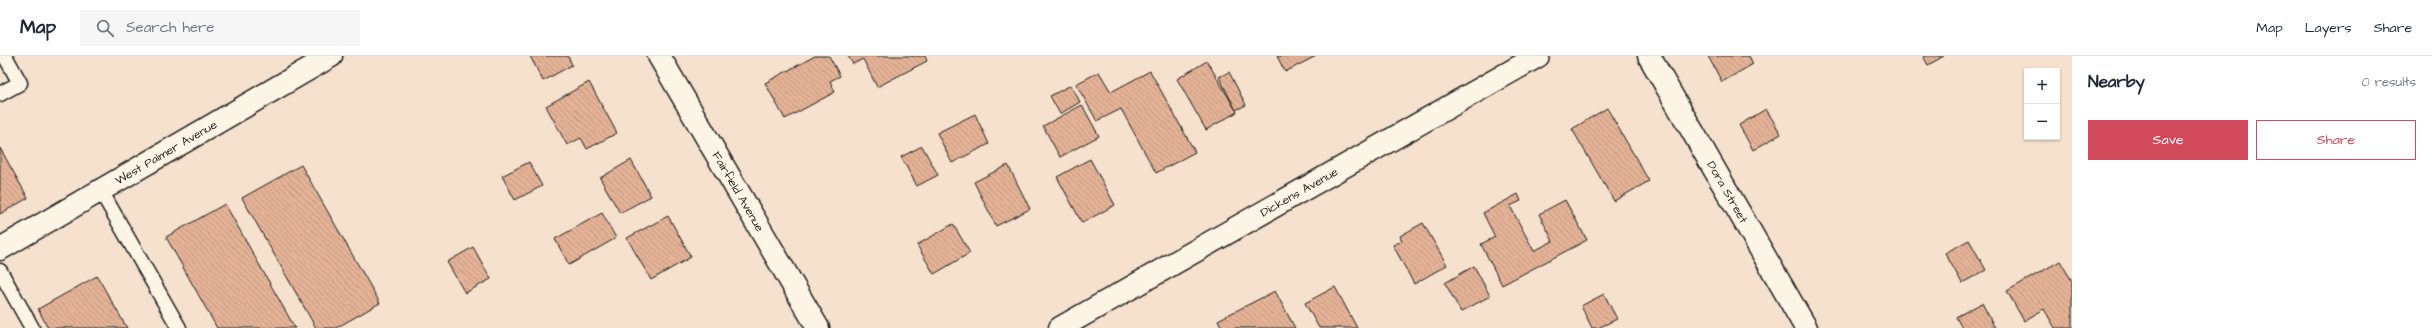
<!DOCTYPE html>
<html lang="en">
<head>
<meta charset="utf-8">
<style>
  body { margin:0; font-family:"Architects Daughter",sans-serif; background:#f6f6f7; color:#1f2937 }
  .controls { position:absolute; right:12px; top:12px; display:grid; overflow:hidden; border-radius:0px; box-shadow:0 1px 3px #0004 }
  .controls button { width:36px; height:36px; display:grid; place-items:center; padding:0; border:0; border-bottom:1px solid #e0e1e3; background:#fff; color:#1f2937; font:20px sans-serif }
  .list { margin:0; padding:0; list-style:none }
  h2 { display:flex; justify-content:space-between; align-items:center; height:52px; margin:0; padding:0 16px; font-size:17px }
  h2 small { font-size:13px; font-weight:400; color:#747a83 }
  .actions { display:flex; gap:8px; padding:12px 16px }
  .actions a { flex:1; padding:9px 0; border:1px solid #d1495b; border-radius:0px; text-align:center; font-size:14px; color:#d1495b }
  .actions .main { background:#d1495b; color:#fff }
  .icon { flex:none; width:22px; height:22px; fill:none; stroke:currentColor; stroke-width:2; stroke-linecap:round; stroke-linejoin:round }
  .map { position:relative; flex:none; width:2072px; height:272px; overflow:hidden }
  header { display:flex; align-items:center; gap:24px; box-sizing:border-box; height:56px; padding:0 20px; background:#fff; border-bottom:1px solid #e0e1e3 }
  header strong { font-size:19px }
  nav { display:flex; gap:22px; margin-inline-start:auto; font-size:14px }
  .search { width:280px; height:36px; background:#f6f6f7; display:flex; align-items:center; gap:10px; box-sizing:border-box; padding:0 14px; border-radius:0px; color:#747a83; font-size:15px }
  main { display:flex }
  aside { flex:1; background:#fff }
  .map>svg:first-child { display:block }
  .building { fill:url(#building-back-hatch); stroke:#1c1c1c }
  .lines { fill:none; stroke-linecap:round; stroke-linejoin:round }
  .service-casing { stroke:#1c1c1c; stroke-width:17 }
  .minor-casing { stroke:#1c1c1c; stroke-width:25 }
  .service { stroke:#fcf5e5; stroke-width:14 }
  .minor { stroke:#fcf5e5; stroke-width:22 }
  .labels { text-anchor:middle; stroke-width:3; stroke-linejoin:round; paint-order:stroke }
  .street-label { font-size:12px; fill:#1c1c1c; stroke:#fcf5e5 }
</style>
</head>
<body>
<header>
<strong>Map</strong>
<div class="search"><svg class="icon" aria-label="search" viewBox="0 0 24 24"><circle cx="10" cy="10" r="6"/><path d="M15 15l6 6"/></svg>Search here</div>
<nav><a>Map</a><a>Layers</a><a>Share</a></nav>
</header>
<main>
<div class="map">
<svg width="2072" height="272" viewBox="0 0 2072 272">
  <defs>
    <pattern id="building-back-hatch" width="6" height="6" patternUnits="userSpaceOnUse"><rect width="6" height="6" fill="#e4b296"/><path d="M-1 5l2 2M0 0l6 6M5-1l2 2" fill="none" stroke="#c39881"/></pattern>
  </defs>
  <rect width="100%" height="100%" fill="#f5e1cd"/>
  <filter id="ink" filterUnits="userSpaceOnUse"><feTurbulence type="fractalNoise" baseFrequency=".025" numOctaves="2"/><feDisplacementMap in="SourceGraphic" scale="8" xChannelSelector="R" yChannelSelector="G"/><feConvolveMatrix kernelMatrix="1 2 1 2 8 2 1 2 1" color-interpolation-filters="sRGB"/></filter>
  <g filter="url(#ink)">
    <g class="building">
      <polygon points="530,0 568,0 572,9 543,25"/>
      <polygon points="815,0 829,0 840,20 830,25 835,36 785,63 765,27"/>
      <polygon points="848,0 925,0 927,5 877,31 863,3 853,8"/>
      <polygon points="1277,0 1316,0 1285,16"/>
      <polygon points="1708,0 1749,0 1753,8 1722,26"/>
      <polygon points="1923,0 1944,0 1928,9"/>
      <polygon points="1207,5 1237,56 1206,74 1177,23"/>
      <polygon points="1150,15 1195,96 1156,117 1121,53 1097,65 1076,28 1099,16 1111,36"/>
      <polygon points="1229,16 1246,49 1236,54 1219,21"/>
      <polygon points="589,26 617,77 587,93 581,82 567,89 546,50"/>
      <polygon points="1071,29 1080,46 1060,58 1050,40"/>
      <polygon points="1082,49 1099,80 1060,101 1043,70"/>
      <polygon points="1607,52 1649,125 1614,145 1572,73"/>
      <polygon points="1766,53 1781,78 1753,94 1739,69"/>
      <polygon points="975,58 989,88 952,107 937,77"/>
      <polygon points="922,90 938,119 917,130 901,101"/>
      <polygon points="0,92 28,142 0,158"/>
      <polygon points="1090,103 1115,149 1082,167 1057,121"/>
      <polygon points="631,104 651,140 620,157 600,122"/>
      <polygon points="529,106 542,130 515,144 502,120"/>
      <polygon points="301,109 380,247 336,272 316,272 242,142"/>
      <polygon points="1008,109 1030,153 996,170 974,126"/>
      <polygon points="1518,138 1521,145 1510,150 1534,195 1553,185 1539,158 1565,144 1587,184 1502,229 1481,188 1495,181 1483,157"/>
      <polygon points="225,148 295,272 217,272 166,181"/>
      <polygon points="602,157 616,182 569,209 555,183"/>
      <polygon points="668,160 691,201 651,224 627,182"/>
      <polygon points="1423,167 1447,209 1414,228 1393,189 1402,185 1400,180"/>
      <polygon points="953,168 970,197 934,218 917,189"/>
      <polygon points="1969,184 1986,214 1962,227 1945,197"/>
      <polygon points="473,191 491,223 465,237 447,206"/>
      <polygon points="2060,205 2072,225 2072,272 2055,272 2044,253 2024,265 2007,235"/>
      <polygon points="1474,210 1490,240 1461,256 1445,227"/>
      <polygon points="97,220 127,272 48,272 38,253"/>
      <polygon points="1335,231 1357,272 1319,272 1305,247"/>
      <polygon points="1275,235 1295,272 1222,272 1218,264"/>
      <polygon points="1604,238 1617,263 1598,272 1592,272 1581,250"/>
      <polygon points="1982,247 1995,272 1962,272 1956,261"/>
    </g>
    <g class="lines">
      <defs>
        <g id="service">
          <polyline points="0,38 20,27 5,0"/>
          <polyline points="101,135 179,272"/>
          <polyline points="0,215 32,272"/>
        </g>
        <g id="minor">
          <path id="s1" d="M659 0 818 272"/>
          <path id="s2" d="M1649 0 1806 272"/>
          <path id="s3" d="M0 193 331 0"/>
          <path id="s4" d="M1060 272 1538 0"/>
        </g>
      </defs>
      <use href="#service" class="service-casing"/>
      <use href="#minor" class="minor-casing"/>
      <use href="#service" class="service"/>
      <use href="#minor" class="minor"/>
    </g>
  </g>
  <g class="labels">
    <g class="street-label">
      <text dy="4" stroke="none"><textPath href="#s3" startOffset="192">West Palmer Avenue</textPath></text>
      <text dy="4" stroke="none"><textPath href="#s1" startOffset="157">Fairfield Avenue</textPath></text>
      <text dy="4" stroke="none"><textPath href="#s4" startOffset="275">Dickens Avenue</textPath></text>
      <text dy="4" stroke="none"><textPath href="#s2" startOffset="157">Dora Street</textPath></text>
    </g>
  </g>
</svg>
<div class="controls">
<button>+</button>
<button>−</button>
</div>
</div>
<aside>
<h2>Nearby<small>0 results</small></h2>
<ul class="list">
</ul>
<div class="actions"><a class="main">Save</a><a>Share</a></div>
</aside>
</main>
</body>
</html>
